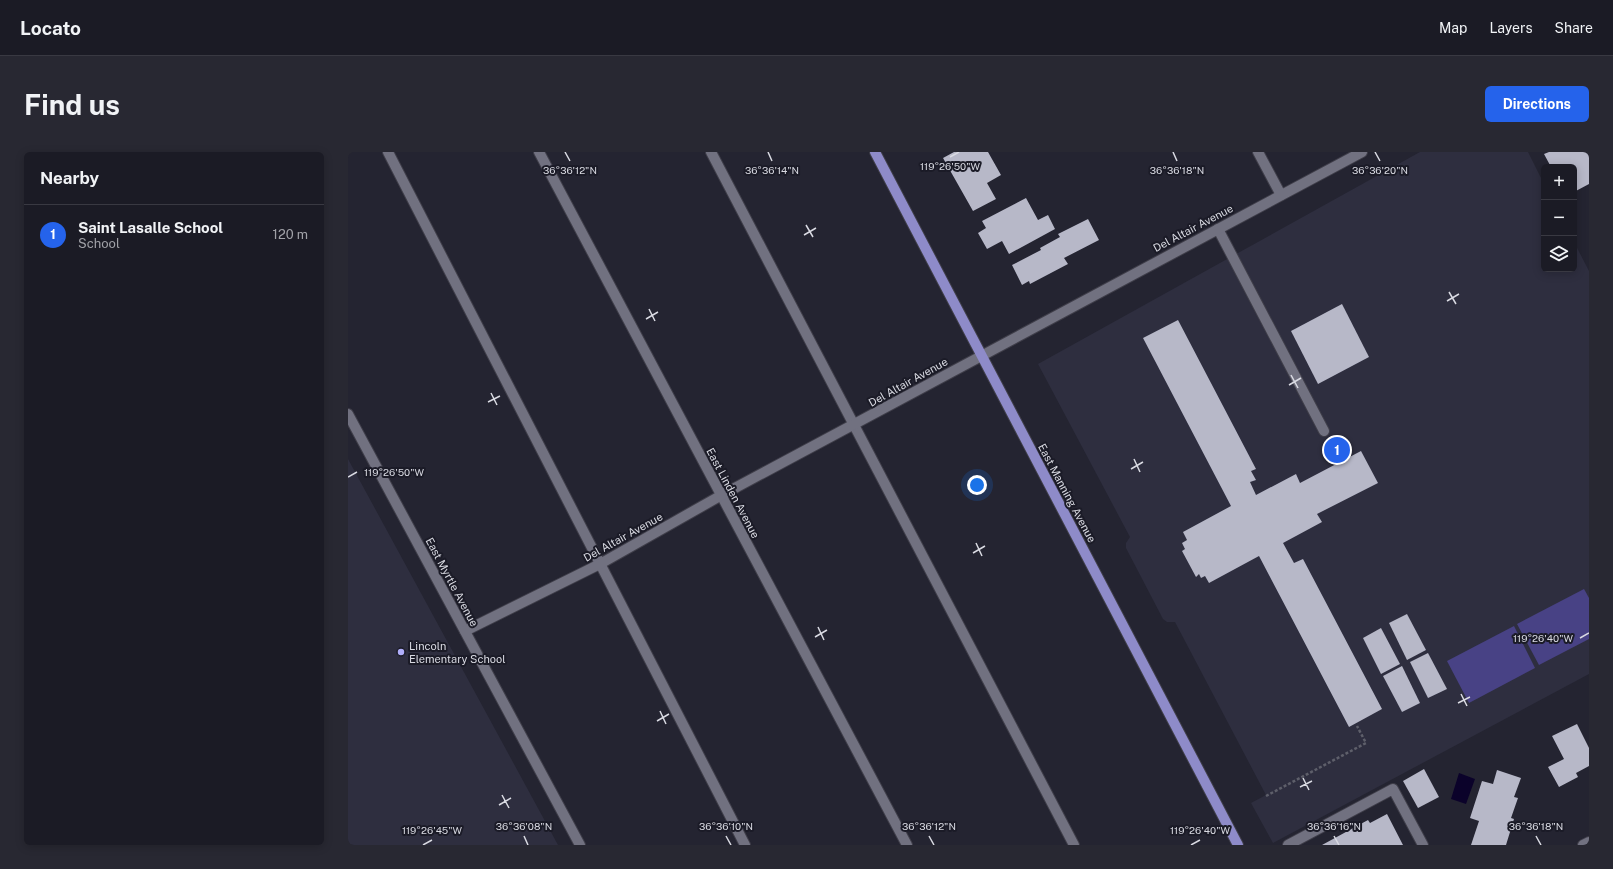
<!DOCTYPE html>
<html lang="en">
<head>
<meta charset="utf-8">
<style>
  body { margin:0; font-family:"Public Sans",sans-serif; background:#282832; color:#f1f3f6 }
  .controls { position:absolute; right:12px; top:12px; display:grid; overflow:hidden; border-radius:6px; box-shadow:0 2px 10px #0003 }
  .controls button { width:36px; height:36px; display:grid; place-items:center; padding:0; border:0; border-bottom:1px solid #393942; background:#1b1b25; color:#f1f3f6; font:20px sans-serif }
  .you { position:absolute; left:629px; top:333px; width:14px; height:14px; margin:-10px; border:3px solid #fff; border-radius:50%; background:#1a73e8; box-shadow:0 0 0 6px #1a73e833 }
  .badge { display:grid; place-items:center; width:26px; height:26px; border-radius:50%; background:#2563eb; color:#fff; font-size:13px; font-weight:700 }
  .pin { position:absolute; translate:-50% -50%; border:2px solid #fff; box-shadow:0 1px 4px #0006 }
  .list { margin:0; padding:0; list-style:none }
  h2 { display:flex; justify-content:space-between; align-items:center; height:52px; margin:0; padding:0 16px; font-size:17px }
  h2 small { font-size:13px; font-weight:400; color:#a0a1a7 }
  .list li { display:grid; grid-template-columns:26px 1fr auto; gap:12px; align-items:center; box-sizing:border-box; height:60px; padding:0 16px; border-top:1px solid #393942 }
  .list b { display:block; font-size:15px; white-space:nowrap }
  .list p { margin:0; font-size:13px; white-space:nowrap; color:#a0a1a7 }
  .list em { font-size:13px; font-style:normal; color:#a0a1a7 }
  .icon { flex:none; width:22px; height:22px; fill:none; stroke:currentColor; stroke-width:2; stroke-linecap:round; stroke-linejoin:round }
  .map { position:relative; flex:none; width:1241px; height:693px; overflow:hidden; border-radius:6px }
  header { display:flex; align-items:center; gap:24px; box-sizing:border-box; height:56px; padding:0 20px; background:#1b1b25; border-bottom:1px solid #393942 }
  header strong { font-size:19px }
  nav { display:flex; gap:22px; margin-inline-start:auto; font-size:14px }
  .intro { display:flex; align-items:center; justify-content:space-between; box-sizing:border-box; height:96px; padding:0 24px }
  h1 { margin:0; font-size:28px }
  .button { padding:10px 18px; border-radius:6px; background:#2563eb; color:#fff; font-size:14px; font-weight:700 }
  main { display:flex; gap:24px; padding:0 24px }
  aside { flex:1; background:#1b1b25; border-radius:6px; box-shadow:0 2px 10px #0003 }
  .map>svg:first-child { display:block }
  .built { fill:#2e2e3f }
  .green { fill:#484285 }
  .water { fill:#0b022a }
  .building { fill:#b7b8c8 }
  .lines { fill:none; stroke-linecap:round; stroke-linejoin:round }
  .minor-casing { stroke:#3f3e49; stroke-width:12 }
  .major-casing { stroke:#3f3e49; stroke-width:12 }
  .path { stroke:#5e5f6a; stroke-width:2.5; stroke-dasharray:3 2; stroke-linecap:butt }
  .minor { stroke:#717180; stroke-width:10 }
  .major { stroke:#8e8bc9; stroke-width:10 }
  .ticks { fill:none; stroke:#d9dae2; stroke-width:1.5 }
  .poi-dot { fill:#b0aefa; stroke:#1b1b27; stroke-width:1.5 }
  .labels { text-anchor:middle; stroke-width:4; stroke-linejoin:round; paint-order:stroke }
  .street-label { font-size:11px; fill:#d9dae2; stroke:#1b1b27 }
  .poi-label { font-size:11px; fill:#d9dae2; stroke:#1b1b27; text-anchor:start }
  .ticks-label { font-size:10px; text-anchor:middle; fill:#d9dae2; stroke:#1b1b27; stroke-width:4; stroke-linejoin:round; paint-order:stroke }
</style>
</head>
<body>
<header>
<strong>Locato</strong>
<nav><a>Map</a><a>Layers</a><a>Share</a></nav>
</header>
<div class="intro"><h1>Find us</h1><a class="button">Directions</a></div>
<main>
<aside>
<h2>Nearby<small></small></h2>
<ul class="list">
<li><span class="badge">1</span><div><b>Saint Lasalle School</b><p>School</p></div><em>120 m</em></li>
</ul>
</aside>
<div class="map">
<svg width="1241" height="693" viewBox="0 0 1241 693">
  <rect width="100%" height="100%" fill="#242431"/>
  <g class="built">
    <polygon points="1072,0 1180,0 1196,32 1196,117 1226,117 1226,90 1241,119 1241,522 925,691 903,651 918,643 827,470 819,470 815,467 778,396 778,391 782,385 690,212"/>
    <polygon points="0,307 210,693 0,693"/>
  </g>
  <g class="green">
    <polygon points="1236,437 1241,446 1241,487 1191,513 1169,472"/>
    <polygon points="1166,474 1187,516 1121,551 1099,509"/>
  </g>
  <polygon class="water" points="1111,621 1127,627 1118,652 1103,647"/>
  <g class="building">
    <polygon points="606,0 640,0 653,23 639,31 648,47 625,59 595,6"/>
    <polygon points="1201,0 1241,0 1241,32 1226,40 1226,15 1203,15 1196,2"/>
    <polygon points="678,46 690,68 700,63 707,77 661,102 654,89 639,97 630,81 638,76 634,69"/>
    <polygon points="740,67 751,88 716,106 720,112 682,132 681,129 674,133 664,113 693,98 692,96 712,85 710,82"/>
    <polygon points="994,152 1021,205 970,232 943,179"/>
    <polygon points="830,168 908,317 903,319 908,328 902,330 908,343 948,322 952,331 1013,299 1030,331 969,362 974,370 935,391 946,411 955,407 1034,557 1001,575 911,404 861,431 857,424 853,426 851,422 848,425 834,399 837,397 834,391 839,388 835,380 883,354 795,186"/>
    <polygon points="1059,462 1078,498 1059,508 1041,471"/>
    <polygon points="1033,476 1052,512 1033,522 1015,486"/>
    <polygon points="1080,501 1099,537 1080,546 1062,510"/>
    <polygon points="1054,514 1072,551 1054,560 1035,524"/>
    <polygon points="1229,572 1241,596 1241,614 1228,621 1230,625 1211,635 1200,615 1216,607 1204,584"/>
    <polygon points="1076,617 1091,645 1070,656 1055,629"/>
    <polygon points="1149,618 1173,626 1166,645 1170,646 1163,666 1166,667 1158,693 1123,693 1131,669 1122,666 1134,629 1145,632"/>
    <polygon points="1039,662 1055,693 974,693 1020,668 1022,671"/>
  </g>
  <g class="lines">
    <defs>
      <g id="minor">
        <polyline points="40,0 397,693"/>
        <polyline points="191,0 559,693"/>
        <polyline points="363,0 726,693"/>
        <polyline points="910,0 933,43"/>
        <polyline points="870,77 976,279"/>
        <polyline points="0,262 232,693"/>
        <polyline points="117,479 252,412 372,344 1014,0"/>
        <polyline points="940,693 1045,637 1075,693"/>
        <polyline points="1235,693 1241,690"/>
      </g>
      <polyline id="major" points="527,0 890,693"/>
    </defs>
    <use href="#minor" class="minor-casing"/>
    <use href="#major" class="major-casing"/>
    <polyline class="path" points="918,644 1018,591 1009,574"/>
    <use href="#minor" class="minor"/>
    <use href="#major" class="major"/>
  </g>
  <path class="ticks" d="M217 0 222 9M420 0 424 9M825 0 829 9M1027 0 1032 9M602 5 611 0M458 73 465 85M456 83 468 76M1101 140 1108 152M1099 149 1111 142M301 157 307 169M298 167 310 160M943 223 950 236M941 233 953 226M143 241 149 253M140 250 152 244M786 307 792 320M783 317 795 310M0 325 9 320M628 391 634 404M625 401 637 394M470 475 476 488M467 485 479 478M1232 486 1241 481M1113 542 1119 554M1110 551 1122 545M312 559 318 572M309 569 321 562M955 626 961 638M952 635 964 629M154 643 161 656M151 653 163 646M176 684 180 693M378 684 383 693M581 684 586 693M986 684 991 693M1188 684 1193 693M75 693 84 688M843 693 852 688"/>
  <circle class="poi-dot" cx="53" cy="500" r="4"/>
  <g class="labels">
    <g class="street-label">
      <text transform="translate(845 76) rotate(-28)" y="4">Del Altair Avenue</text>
      <text transform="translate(560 230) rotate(-29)" y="4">Del Altair Avenue</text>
      <text transform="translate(385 341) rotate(62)" y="4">East Linden Avenue</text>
      <text transform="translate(719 341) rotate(62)" y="4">East Manning Avenue</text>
      <text transform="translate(275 385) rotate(-29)" y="4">Del Altair Avenue</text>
      <text transform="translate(104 430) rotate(62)" y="4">East Myrtle Avenue</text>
    </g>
    <g class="poi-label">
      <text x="61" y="498">Lincoln<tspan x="61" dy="13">Elementary School</tspan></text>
    </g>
  </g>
  <g class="ticks-label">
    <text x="602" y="18">119°26'50"W</text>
    <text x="222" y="22">36°36'12"N</text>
    <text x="424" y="22">36°36'14"N</text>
    <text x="829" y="22">36°36'18"N</text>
    <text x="1032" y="22">36°36'20"N</text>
    <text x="46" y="324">119°26'50"W</text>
    <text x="1195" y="490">119°26'40"W</text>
    <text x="176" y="678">36°36'08"N</text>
    <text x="378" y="678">36°36'10"N</text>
    <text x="581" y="678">36°36'12"N</text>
    <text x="986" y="678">36°36'16"N</text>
    <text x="1188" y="678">36°36'18"N</text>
    <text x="84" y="682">119°26'45"W</text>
    <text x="852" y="682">119°26'40"W</text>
  </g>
</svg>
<div class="controls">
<button>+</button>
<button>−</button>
<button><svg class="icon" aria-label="layers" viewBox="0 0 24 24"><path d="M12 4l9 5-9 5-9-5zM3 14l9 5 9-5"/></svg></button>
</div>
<div class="you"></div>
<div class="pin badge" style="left:989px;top:298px">1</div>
</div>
</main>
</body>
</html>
